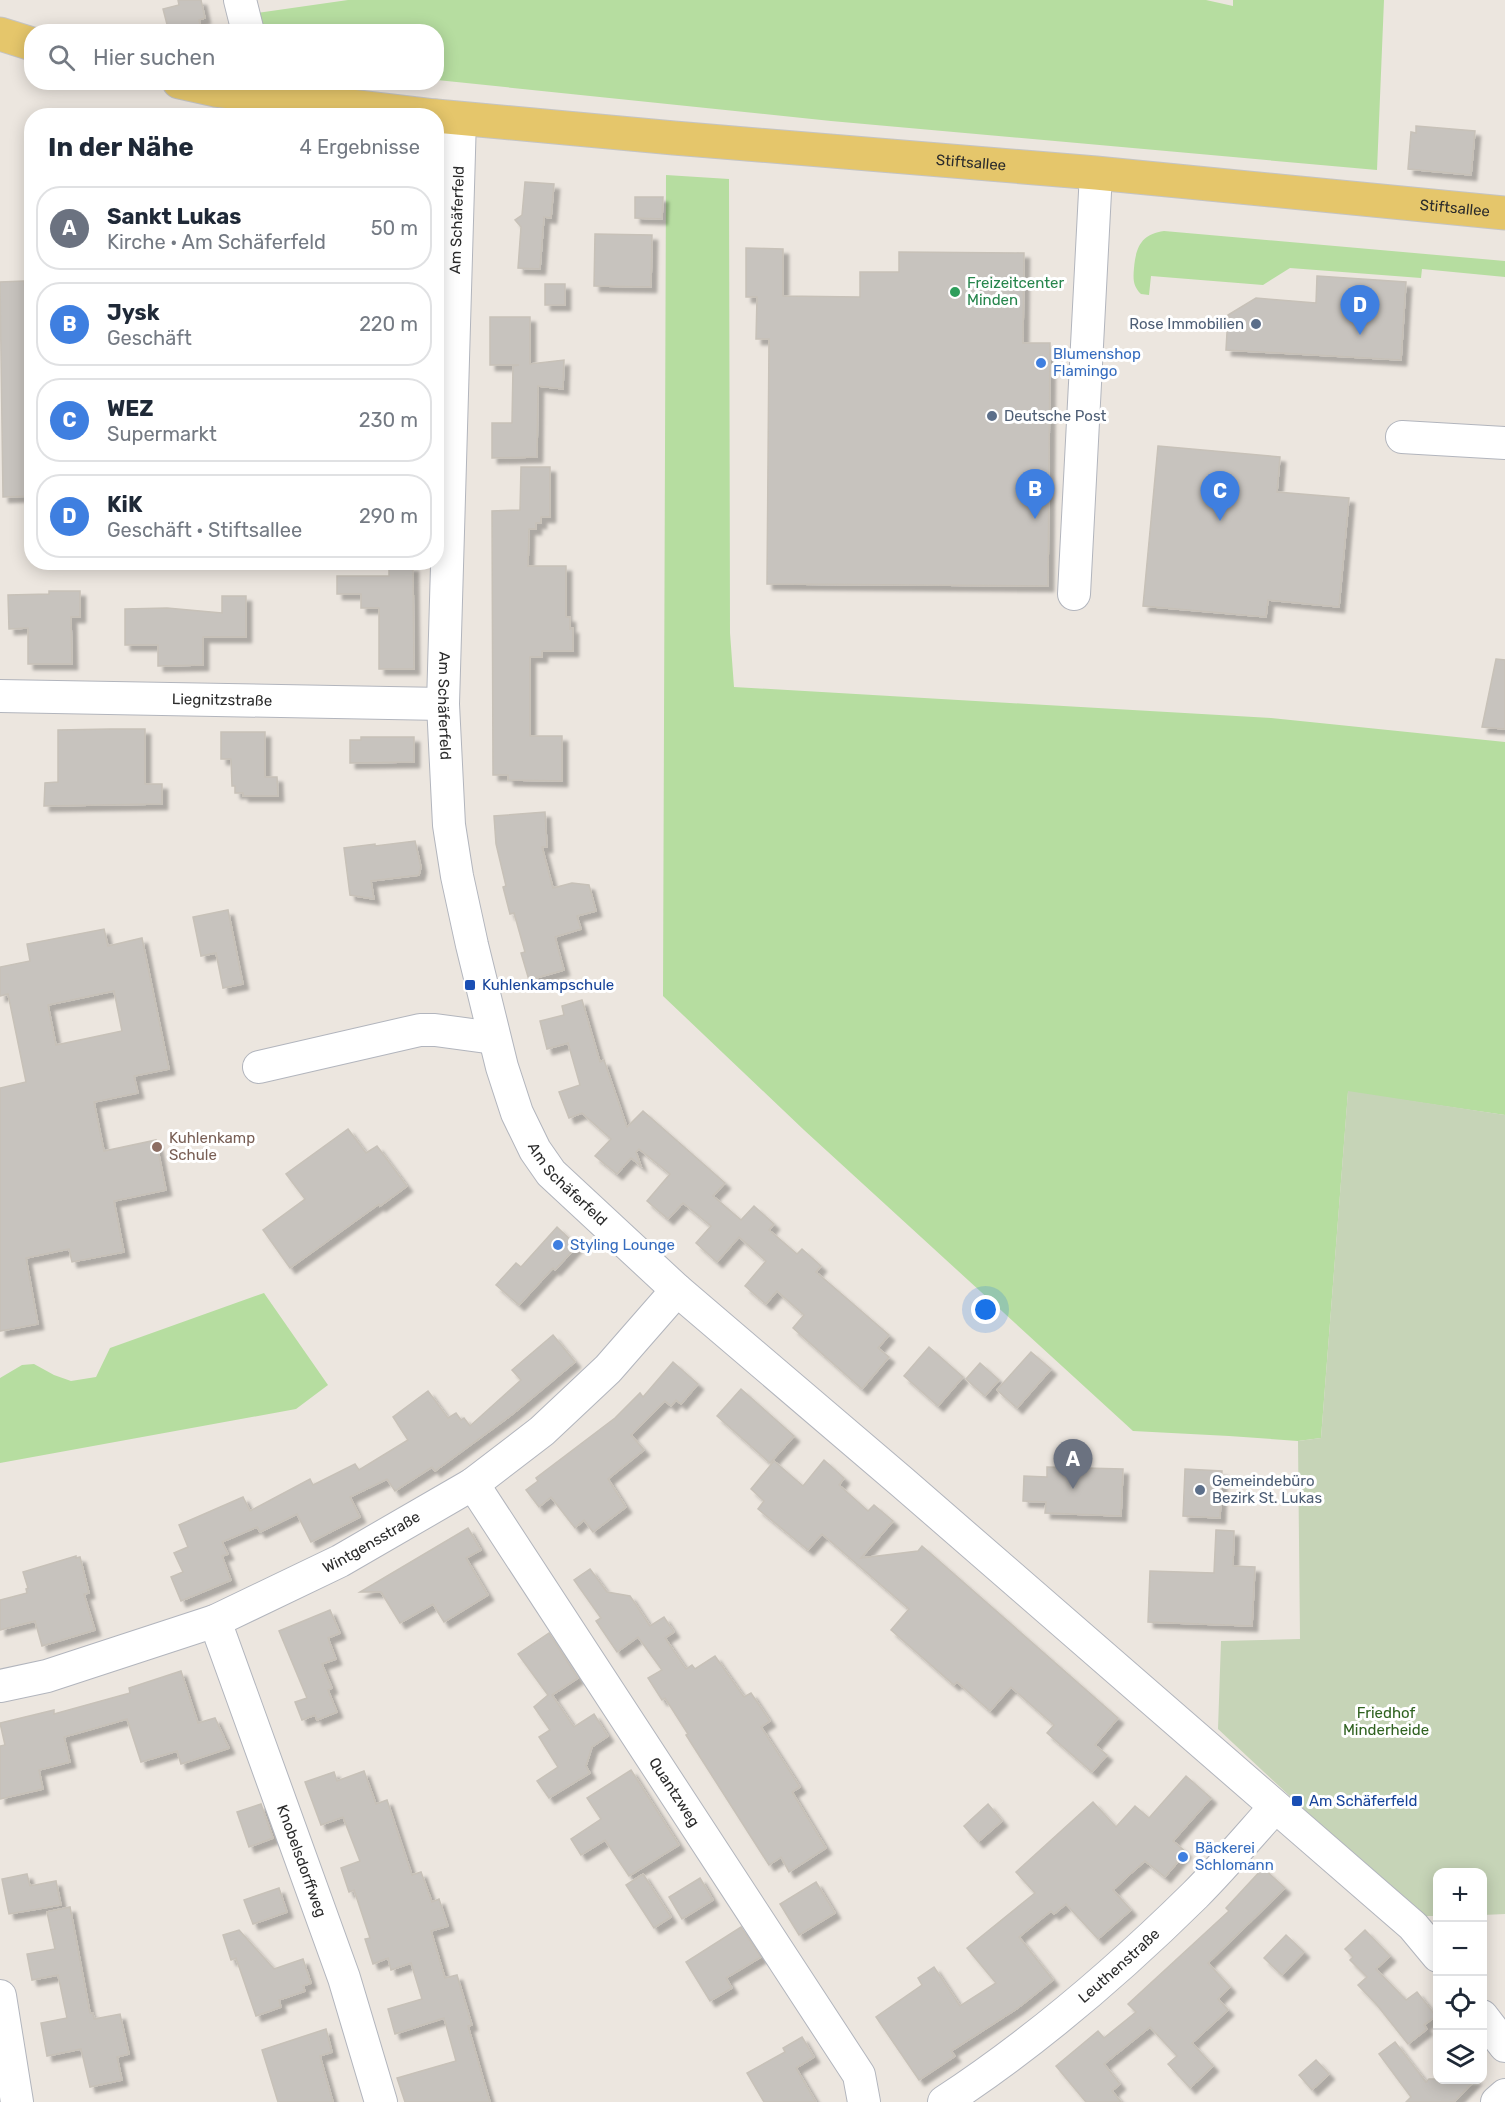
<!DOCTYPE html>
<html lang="de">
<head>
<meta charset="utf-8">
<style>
  body { margin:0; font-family:Rubik,sans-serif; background:#f6f6f7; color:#1f2937 }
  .controls { position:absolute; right:18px; bottom:18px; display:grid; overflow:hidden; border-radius:12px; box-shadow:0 3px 15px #0003 }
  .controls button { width:54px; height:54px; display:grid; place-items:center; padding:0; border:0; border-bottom:2px solid #e0e1e3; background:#fff; color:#1f2937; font:30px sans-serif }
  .you { position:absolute; left:986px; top:1310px; width:21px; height:21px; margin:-15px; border:4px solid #fff; border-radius:50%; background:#1a73e8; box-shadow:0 0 0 9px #1a73e833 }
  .badge { display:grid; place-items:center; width:39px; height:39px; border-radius:50%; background:#111827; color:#fff; font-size:20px; font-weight:700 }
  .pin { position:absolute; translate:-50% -50px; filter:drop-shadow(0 2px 3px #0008) }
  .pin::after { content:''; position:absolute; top:32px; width:21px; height:18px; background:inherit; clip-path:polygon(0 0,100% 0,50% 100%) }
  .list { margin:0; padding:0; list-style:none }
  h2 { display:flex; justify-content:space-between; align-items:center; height:78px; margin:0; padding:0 24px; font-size:26px }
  h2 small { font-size:20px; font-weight:400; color:#747a83 }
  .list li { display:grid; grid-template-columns:39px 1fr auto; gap:18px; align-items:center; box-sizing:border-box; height:84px; margin:0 12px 12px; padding:0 12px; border:2px solid #e0e1e3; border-radius:24px }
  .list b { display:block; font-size:22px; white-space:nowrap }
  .list p { margin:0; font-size:20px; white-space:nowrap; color:#747a83 }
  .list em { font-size:20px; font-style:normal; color:#747a83 }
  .icon { flex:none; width:33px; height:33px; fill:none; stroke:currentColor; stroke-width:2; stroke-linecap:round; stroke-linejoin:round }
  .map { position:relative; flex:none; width:1505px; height:2102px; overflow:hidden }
  .search { position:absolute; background:#fff; box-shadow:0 3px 15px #0003; left:24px; top:24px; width:420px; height:66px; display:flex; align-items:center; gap:15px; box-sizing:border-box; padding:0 21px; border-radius:24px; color:#747a83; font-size:22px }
  .panel { position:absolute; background:#fff; box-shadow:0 3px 15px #0003; left:24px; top:108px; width:420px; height:462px; border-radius:24px }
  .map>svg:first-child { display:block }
  .green { fill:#b6dda0 }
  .cemetery { fill:#c6d4b7 }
  .building { fill:#c7c3be; stroke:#c7c1b8; stroke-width:1.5; fill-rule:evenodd; filter:url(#shadow) }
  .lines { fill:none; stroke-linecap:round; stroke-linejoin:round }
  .minor-casing { stroke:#b2b5bd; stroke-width:34 }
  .major-casing { stroke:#c4c4c4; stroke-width:35 }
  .minor { stroke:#fff; stroke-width:32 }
  .major { stroke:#e5c66b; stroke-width:33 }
  .leisure-dot { fill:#2e9e5b; stroke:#fff; stroke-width:2 }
  .service-dot { fill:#5c6f8a; stroke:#fff; stroke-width:2 }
  .shop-dot { fill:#3f7fe0; stroke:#fff; stroke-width:2 }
  .transit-dot { fill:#1a4fb4; stroke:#fff; stroke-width:2 }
  .education-dot { fill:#8d6e63; stroke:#fff; stroke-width:2 }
  .labels { text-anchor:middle; stroke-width:6; stroke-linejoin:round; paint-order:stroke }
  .street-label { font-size:15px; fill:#2b2b2b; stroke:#fff }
  .leisure-label { font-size:15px; fill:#27864d; stroke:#fff; text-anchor:start }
  .service-label { font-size:15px; fill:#4e5e75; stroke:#fff; text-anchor:start }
  .shop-label { font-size:15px; fill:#366cbe; stroke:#fff; text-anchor:start }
  .transit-label { font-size:15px; fill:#164399; stroke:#fff; text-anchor:start }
  .education-label { font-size:15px; fill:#785e54; stroke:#fff; text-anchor:start }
  .park-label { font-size:15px; fill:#306221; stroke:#fff }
</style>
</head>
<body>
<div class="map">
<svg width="1505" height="2102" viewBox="0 0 1505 2102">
  <defs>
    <filter id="shadow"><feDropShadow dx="5.5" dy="5.5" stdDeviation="1.5" flood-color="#0004"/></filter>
  </defs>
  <rect width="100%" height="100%" fill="#ece6df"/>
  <g class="green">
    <polygon points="348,0 1206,0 1233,6 1233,0 1384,0 1377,170 831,121 437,80 436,32 262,31 257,13"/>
    <polygon points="666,175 729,179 730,633 734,687 1271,718 1505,742 1505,1115 1348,1092 1321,1438 1298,1441 1229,1436 1133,1431 804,1130 663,996"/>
    <path d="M1164 231 1505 261V277L1422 269 1421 278 1290 268 1263 285 1151 276 1149 295 1141 294C1133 286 1133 279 1134 268 1136 246 1142 234 1164 231Z"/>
    <polygon points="264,1293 328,1385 296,1409 0,1463 0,1378 22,1365 34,1364 54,1375 71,1381 96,1377 110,1348"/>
  </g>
  <polygon class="cemetery" points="1348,1091 1505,1115 1505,1914 1483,1915 1482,1872 1438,1872 1437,1916 1418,1916 1218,1729 1221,1641 1300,1639 1298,1441 1321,1438"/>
  <g class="building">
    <polygon points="178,0 201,0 205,18 199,20 202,32 169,32 163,9 179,5"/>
    <polygon points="1416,126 1475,131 1471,175 1408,169 1411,132 1416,133"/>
    <polygon points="525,182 554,184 551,218 544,217 540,269 518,268 521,227 515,220 522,215"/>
    <polygon points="635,197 663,197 662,219 635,218"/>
    <polygon points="595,234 652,235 651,287 594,286"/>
    <polygon points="746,248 783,249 783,296 860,297 860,272 899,272 899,252 1024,253 1023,343 1050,343 1048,586 767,584 769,339 756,339 757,297 746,297"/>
    <polygon points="1317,276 1406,282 1401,360 1226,350 1228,315 1256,298 1316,303"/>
    <polygon points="24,281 26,310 32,309 32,496 3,497 0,282"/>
    <rect x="545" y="284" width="20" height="21"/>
    <polygon points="490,317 530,317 530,364 564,360 563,389 538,386 537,457 492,458 492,423 512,423 513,366 519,365 490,365"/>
    <polygon points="1158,446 1280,457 1277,492 1349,498 1339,607 1268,600 1266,617 1143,606"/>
    <polygon points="521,467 550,467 550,517 541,517 541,523 536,523 536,529 529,529 528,566 566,566 566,617 570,617 570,629 573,628 573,651 542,651 542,657 530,657 530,736 562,736 562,781 508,780 508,775 493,775 492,511 520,510"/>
    <polygon points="413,566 414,669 379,669 379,608 361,608 361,594 337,594 337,576 389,576 389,567"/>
    <polygon points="49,591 80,591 80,617 71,617 72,664 28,664 28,628 9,629 8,595 49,594"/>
    <polygon points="222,596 246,596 246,637 203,637 203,665 158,666 158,645 125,645 125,609 167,608 222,613"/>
    <polygon points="1496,659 1505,660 1505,729 1482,727"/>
    <polygon points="110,729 145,729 145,784 162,784 162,804 44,806 45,783 58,782 58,730"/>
    <polygon points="221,732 265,732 265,777 277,777 278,796 243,796 243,793 235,793 235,786 232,786 231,759 221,759"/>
    <polygon points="361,737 414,737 414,762 350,763 350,740 361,740"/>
    <polygon points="545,812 547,847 542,847 553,888 572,883 589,885 596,911 577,916 581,929 555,937 564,970 529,980 521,953 525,952 514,913 510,914 503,887 506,886 496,844 494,816"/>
    <polygon points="415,841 421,867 419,875 371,881 374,899 350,895 344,848 375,844 375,846"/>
    <polygon points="228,910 243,984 223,988 216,953 201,956 193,917"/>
    <path d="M104 929 108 946 142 938 169 1069 134 1076 138 1093 94 1102 104 1151 156 1140 166 1190 114 1201 124 1252 72 1262 69 1249 26 1258 38 1324 0 1331V1088L26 1082 8 994 0 996V967L30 961 27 944ZM114 991 122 1031 56 1045 48 1005Z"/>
    <polygon points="582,1000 600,1062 604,1060 627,1127 643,1111 725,1183 713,1196 741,1220 754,1206 774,1224 769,1230 797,1254 802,1249 821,1266 816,1272 889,1335 878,1348 889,1357 862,1389 793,1328 804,1315 777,1291 766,1304 745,1286 766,1261 739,1237 717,1262 696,1243 711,1226 683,1203 668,1219 647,1201 670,1174 639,1149 636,1152 641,1166 631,1158 617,1174 595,1156 611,1139 582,1113 569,1118 559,1092 580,1085 568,1043 547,1049 540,1021 564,1015 562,1006"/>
    <polygon points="348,1129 366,1153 377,1146 407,1186 380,1206 379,1204 290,1268 263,1230 305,1199 286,1174"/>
    <polygon points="557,1227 577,1246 555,1270 553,1268 519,1305 496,1285 516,1263 521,1267"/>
    <polygon points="553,1335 575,1362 514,1413 435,1471 432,1467 395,1491 387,1479 350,1497 360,1517 311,1542 297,1514 260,1532 257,1527 222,1542 228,1554 222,1556 231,1580 181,1601 171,1577 183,1572 174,1553 188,1547 179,1525 243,1497 250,1511 310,1479 313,1485 355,1464 359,1470 408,1440 393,1417 428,1391 448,1418 456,1413 461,1420 464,1418 470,1426 521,1380 512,1370"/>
    <polygon points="929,1347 963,1377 938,1406 904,1376"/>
    <polygon points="1031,1352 1051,1369 1017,1408 997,1390"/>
    <polygon points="673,1362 698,1384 681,1404 676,1400 671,1406 665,1401 631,1435 644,1450 608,1479 626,1507 593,1532 584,1520 575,1528 551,1497 539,1507 526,1490 538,1481 536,1478 615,1418 640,1393 643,1397"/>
    <polygon points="980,1363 999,1380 985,1396 966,1379"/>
    <polygon points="741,1389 794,1436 770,1463 717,1416"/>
    <polygon points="824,1460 844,1478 839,1485 868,1511 874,1505 893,1521 861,1558 918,1551 922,1546 1118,1718 1095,1745 1107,1755 1092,1772 1047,1733 1054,1725 1011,1687 990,1711 957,1682 954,1685 891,1630 909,1609 822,1534 808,1550 758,1509 764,1501 751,1489 774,1461 803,1486"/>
    <polygon points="1047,1467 1123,1469 1121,1516 1045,1513 1046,1502 1023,1501 1024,1476 1047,1477"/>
    <polygon points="1185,1469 1222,1471 1220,1518 1183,1516"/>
    <polygon points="468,1528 481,1550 466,1558 488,1595 444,1622 433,1604 400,1623 381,1592 360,1592"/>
    <polygon points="1216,1530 1234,1531 1233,1566 1255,1567 1252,1626 1148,1622 1150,1571 1214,1573"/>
    <polygon points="76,1556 76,1558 80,1557 89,1593 84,1594 95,1630 42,1646 35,1621 0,1630 0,1600 27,1593 26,1589 28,1588 23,1572"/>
    <polygon points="590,1569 607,1592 630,1596 650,1626 664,1617 674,1632 665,1638 686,1669 692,1665 695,1669 715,1656 744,1697 751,1693 770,1721 761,1727 800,1787 792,1792 826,1848 789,1872 781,1857 769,1865 686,1735 688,1734 665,1698 662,1700 648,1678 662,1670 638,1637 617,1652 596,1621 601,1618 574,1580"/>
    <polygon points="330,1610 340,1633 328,1638 336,1659 322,1664 332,1688 328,1690 337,1712 317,1720 315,1715 302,1720 295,1702 307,1698 279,1631"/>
    <polygon points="549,1633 578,1678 552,1695 574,1727 594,1714 608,1736 592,1747 586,1766 590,1773 549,1798 537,1781 558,1767 539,1737 550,1730 534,1707 548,1695 518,1654"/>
    <polygon points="181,1671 198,1723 215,1718 229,1748 181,1764 177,1751 141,1762 127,1719 64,1737 70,1762 39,1770 43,1789 0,1799 0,1746 5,1745 0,1723 54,1710 54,1714 130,1693 129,1688"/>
    <polygon points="631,1770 679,1845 629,1876 605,1840 581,1855 571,1839 601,1819 587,1798"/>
    <polygon points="364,1771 376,1804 387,1800 412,1875 421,1872 432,1902 439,1899 448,1926 431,1931 445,1978 457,1975 472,2025 468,2026 490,2102 405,2102 397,2078 456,2061 444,2018 395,2034 388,2009 422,1999 411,1963 391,1970 388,1958 373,1964 365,1939 370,1938 354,1890 349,1892 341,1868 360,1861 343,1817 321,1825 305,1782 334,1772 337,1781"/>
    <polygon points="1186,1776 1211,1798 1173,1841 1186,1852 1165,1877 1145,1861 1129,1875 1113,1890 1131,1910 1098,1939 1066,1904 1054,1914 1051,1911 1019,1937 1053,1980 1018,2008 951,2051 955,2056 919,2080 876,2017 922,1985 918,1978 934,1967 960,2006 996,1983 967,1948 1035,1893 1016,1872 1093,1802 1116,1827 1135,1806 1149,1818"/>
    <polygon points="261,1804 273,1838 249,1847 237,1812"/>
    <polygon points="988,1804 1002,1821 978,1842 964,1826"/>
    <polygon points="1263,1868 1285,1888 1208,1963 1230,1987 1218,1999 1228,2010 1192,2043 1213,2066 1190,2088 1168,2064 1177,2056 1150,2027 1104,2064 1120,2084 1112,2091 1121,2102 1086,2102 1056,2066 1098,2031 1104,2038 1136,2012 1128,2004 1229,1911 1226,1908"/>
    <polygon points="27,1874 30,1886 56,1881 61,1905 9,1914 2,1879"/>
    <polygon points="643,1874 671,1917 654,1928 626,1885"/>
    <polygon points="700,1878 713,1900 682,1919 669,1897"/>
    <polygon points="816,1882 835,1913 799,1935 780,1904"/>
    <polygon points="279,1888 287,1912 253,1924 244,1900"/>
    <polygon points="70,1907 90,2013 93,2013 94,2019 120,2014 129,2054 117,2057 122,2080 90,2087 81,2049 47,2056 41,2023 67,2018 58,1975 32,1980 27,1954 55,1949 47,1912"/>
    <polygon points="741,1927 761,1957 726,1978 732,1988 710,2001 686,1962"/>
    <polygon points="239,1930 274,1969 303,1959 311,1983 303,1986 305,1991 279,2000 281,2007 256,2016 236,1958 231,1960 223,1935"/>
    <polygon points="1365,1930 1390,1956 1376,1969 1406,2000 1417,1992 1436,2016 1424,2025 1427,2029 1408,2044 1377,2005 1358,1985 1367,1977 1350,1960 1353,1957 1345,1949"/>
    <polygon points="1286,1935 1304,1952 1282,1975 1264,1958"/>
    <polygon points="326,2029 332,2052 320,2056 333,2102 278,2102 262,2050"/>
    <polygon points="802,2037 814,2057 796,2068 816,2102 764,2102 747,2073 785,2052 783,2048"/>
    <polygon points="1395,2042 1426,2082 1429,2079 1476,2079 1454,2102 1406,2102 1411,2097 1379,2054"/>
    <polygon points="1316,2060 1329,2074 1312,2090 1299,2075"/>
  </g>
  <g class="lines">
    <defs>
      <g id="minor">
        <polyline points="240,0 248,32"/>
        <path id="s1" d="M460 118 443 704 449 825 457 876 472 945 502 1067 517 1113 535 1150 551 1173 677 1290 902 1482 1383 1900 1413 1926 1438 1956"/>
        <polyline points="1402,437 1505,443"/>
        <polyline points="1074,594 1096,173"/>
        <path id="s2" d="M0 696 443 704"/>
        <polyline points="259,1067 420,1030 435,1030 494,1038"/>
        <path id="s3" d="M473 1484 859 2075 864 2102"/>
        <path id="s4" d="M215 1621 344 1978 381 2102"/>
        <path id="s5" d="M0 1686 47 1676 215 1621 340 1561 473 1484 542 1431 608 1369 677 1290"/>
        <polyline points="0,1996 17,2102"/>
        <polyline points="1482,2016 1505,2046"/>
        <path id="s6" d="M944 2102C1034 2043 1118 1971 1195 1895 1223 1867 1249 1836 1275 1807"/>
        <polyline points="1497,2102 1505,2095"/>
      </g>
      <g id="major">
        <polyline points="0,34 32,44"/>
        <polyline points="179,82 215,90 434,116"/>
        <path id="s7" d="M436 116 674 138 1096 173 1505 213"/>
      </g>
    </defs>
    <use href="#minor" class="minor-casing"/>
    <use href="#major" class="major-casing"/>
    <use href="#minor" class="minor"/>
    <use href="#major" class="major"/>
  </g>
  <circle class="leisure-dot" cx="955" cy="292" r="6"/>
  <g class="service-dot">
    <circle cx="1256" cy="324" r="6"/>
    <circle cx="992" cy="416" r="6"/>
    <circle cx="1200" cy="1490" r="6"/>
  </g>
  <g class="shop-dot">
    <circle cx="1041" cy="363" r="6"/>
    <circle cx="558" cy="1245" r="6"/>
    <circle cx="1183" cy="1857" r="6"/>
  </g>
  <g class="transit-dot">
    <rect x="464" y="979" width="12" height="12" rx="3"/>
    <rect x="1291" y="1795" width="12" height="12" rx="3"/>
  </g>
  <circle class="education-dot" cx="157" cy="1147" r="6"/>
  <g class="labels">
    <g class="street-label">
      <text dy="5" stroke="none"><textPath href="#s7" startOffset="537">Stiftsallee</textPath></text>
      <text dy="5" stroke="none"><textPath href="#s7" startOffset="1023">Stiftsallee</textPath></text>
      <text transform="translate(457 220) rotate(-88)" y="5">Am Schäferfeld</text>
      <text dy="5" stroke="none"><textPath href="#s2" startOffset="222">Liegnitzstraße</textPath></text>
      <text dy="5" stroke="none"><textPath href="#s1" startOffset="588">Am Schäferfeld</textPath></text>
      <text dy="5" stroke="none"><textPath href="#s1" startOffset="1092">Am Schäferfeld</textPath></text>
      <text dy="5" stroke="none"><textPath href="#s5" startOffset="400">Wintgensstraße</textPath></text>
      <text dy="5" stroke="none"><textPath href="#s3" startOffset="368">Quantzweg</textPath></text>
      <text dy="5" stroke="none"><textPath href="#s4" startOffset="255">Knobelsdorffweg</textPath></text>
      <text dy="5" stroke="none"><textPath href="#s6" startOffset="222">Leuthenstraße</textPath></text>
    </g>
    <g class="leisure-label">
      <text x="967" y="288">Freizeitcenter<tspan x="967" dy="17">Minden</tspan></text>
    </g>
    <g class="service-label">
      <text x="1244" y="329" text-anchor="end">Rose Immobilien</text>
      <text x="1004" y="421">Deutsche Post</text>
      <text x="1212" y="1486">Gemeindebüro<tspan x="1212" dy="17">Bezirk St. Lukas</tspan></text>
    </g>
    <g class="shop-label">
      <text x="1053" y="359">Blumenshop<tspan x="1053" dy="17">Flamingo</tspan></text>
      <text x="570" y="1250">Styling Lounge</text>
      <text x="1195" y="1853">Bäckerei<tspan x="1195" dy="17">Schlomann</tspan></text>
    </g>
    <g class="transit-label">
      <text x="482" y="990">Kuhlenkampschule</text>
      <text x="1309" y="1806">Am Schäferfeld</text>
    </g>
    <g class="education-label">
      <text x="169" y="1143">Kuhlenkamp<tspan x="169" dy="17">Schule</tspan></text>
    </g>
    <g class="park-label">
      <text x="1386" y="1718">Friedhof<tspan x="1386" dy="17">Minderheide</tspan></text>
    </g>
  </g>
</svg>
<div class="controls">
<button>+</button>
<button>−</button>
<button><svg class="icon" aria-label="locate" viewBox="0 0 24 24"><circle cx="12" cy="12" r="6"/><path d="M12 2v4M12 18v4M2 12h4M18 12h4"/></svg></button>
<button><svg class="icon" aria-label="layers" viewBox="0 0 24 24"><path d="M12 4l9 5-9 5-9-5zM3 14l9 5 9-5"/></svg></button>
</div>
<div class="you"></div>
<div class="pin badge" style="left:1073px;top:1489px;background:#6b7280">A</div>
<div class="pin badge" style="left:1035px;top:519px;background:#3f7fe0">B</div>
<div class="pin badge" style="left:1220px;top:521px;background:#3f7fe0">C</div>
<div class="pin badge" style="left:1360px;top:335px;background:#3f7fe0">D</div>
<div class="search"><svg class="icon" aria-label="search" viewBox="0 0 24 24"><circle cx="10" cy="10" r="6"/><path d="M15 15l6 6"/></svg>Hier suchen</div>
<section class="panel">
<h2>In der Nähe<small>4 Ergebnisse</small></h2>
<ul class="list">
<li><span class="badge" style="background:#6b7280">A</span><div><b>Sankt Lukas</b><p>Kirche · Am Schäferfeld</p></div><em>50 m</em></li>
<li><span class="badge" style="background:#3f7fe0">B</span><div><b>Jysk</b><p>Geschäft</p></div><em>220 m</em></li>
<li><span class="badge" style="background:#3f7fe0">C</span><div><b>WEZ</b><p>Supermarkt</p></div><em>230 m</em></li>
<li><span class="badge" style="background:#3f7fe0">D</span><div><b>KiK</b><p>Geschäft · Stiftsallee</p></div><em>290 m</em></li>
</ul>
</section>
</div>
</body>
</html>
